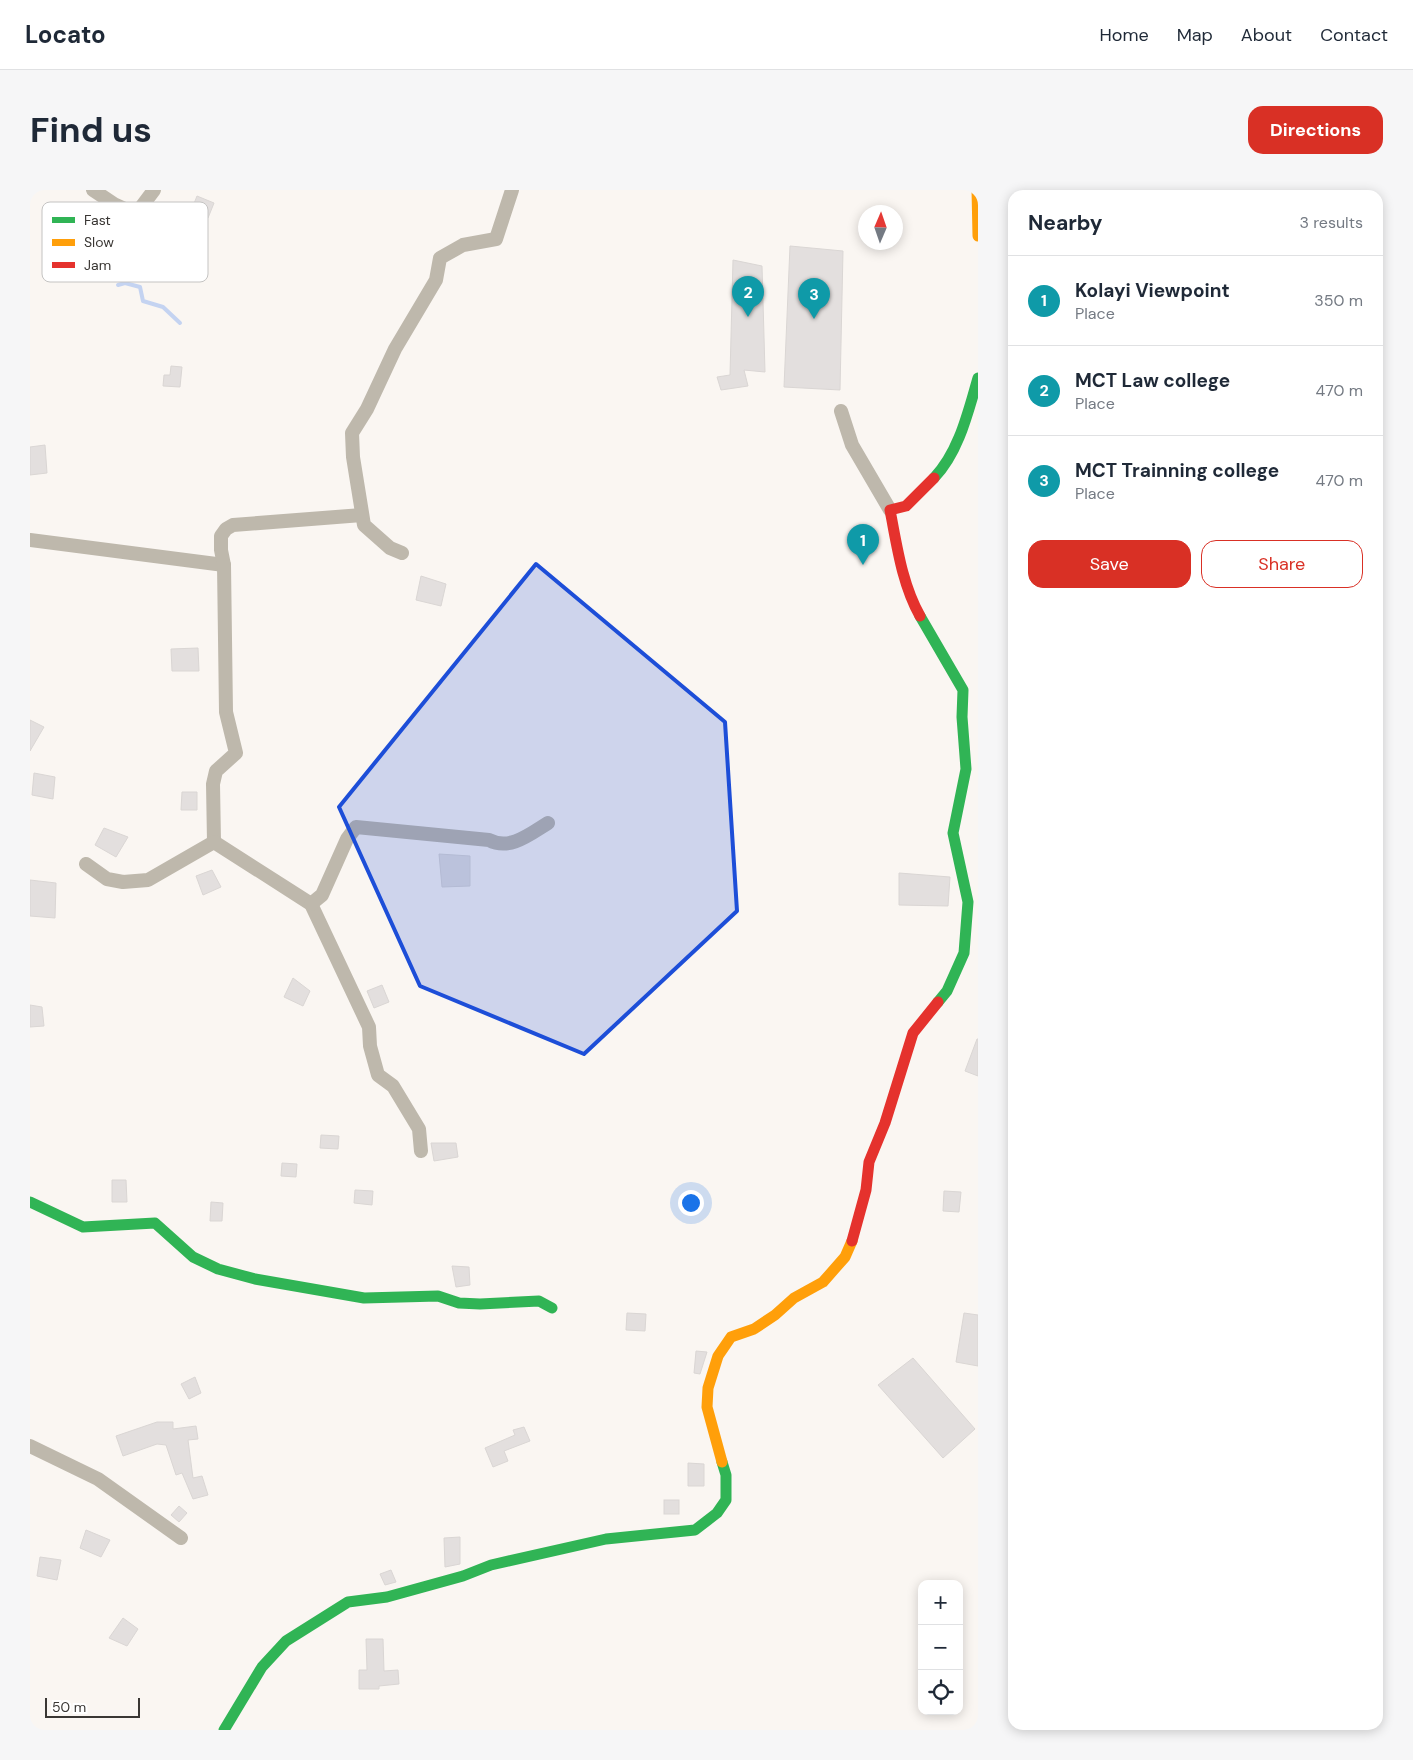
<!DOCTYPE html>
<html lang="en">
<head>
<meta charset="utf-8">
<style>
  body { margin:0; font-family:"DM Sans",sans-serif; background:#f6f6f7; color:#1f2937 }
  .controls { position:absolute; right:15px; bottom:15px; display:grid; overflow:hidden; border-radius:10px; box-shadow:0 2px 12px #0003 }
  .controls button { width:45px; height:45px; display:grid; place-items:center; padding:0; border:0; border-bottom:1px solid #e0e1e3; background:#fff; color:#1f2937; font:25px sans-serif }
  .compass { position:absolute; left:828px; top:15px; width:45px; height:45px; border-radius:50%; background:#fff; box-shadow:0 2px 12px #0003; rotate:2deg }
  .scale { position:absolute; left:15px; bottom:12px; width:95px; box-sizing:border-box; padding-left:5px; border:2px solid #3a3734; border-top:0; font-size:14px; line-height:18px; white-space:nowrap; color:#3a3734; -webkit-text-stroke:4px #fff; paint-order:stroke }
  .you { position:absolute; left:660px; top:1012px; width:18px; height:18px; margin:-12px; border:4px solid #fff; border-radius:50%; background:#1a73e8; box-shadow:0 0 0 8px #1a73e833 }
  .badge { display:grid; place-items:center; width:32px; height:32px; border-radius:50%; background:#d93025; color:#fff; font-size:16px; font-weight:700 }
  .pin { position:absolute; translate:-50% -41px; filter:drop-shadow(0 1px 2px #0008) }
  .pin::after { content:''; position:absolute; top:26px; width:18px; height:15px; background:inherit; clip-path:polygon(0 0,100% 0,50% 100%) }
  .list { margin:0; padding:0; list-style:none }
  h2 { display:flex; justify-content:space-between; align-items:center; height:65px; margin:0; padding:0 20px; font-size:21px }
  h2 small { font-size:16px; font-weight:400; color:#747a83 }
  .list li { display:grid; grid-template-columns:32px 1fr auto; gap:15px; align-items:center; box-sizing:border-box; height:90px; padding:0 20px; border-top:1px solid #e0e1e3 }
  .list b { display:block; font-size:19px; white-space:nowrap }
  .list p { margin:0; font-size:16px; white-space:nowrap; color:#747a83 }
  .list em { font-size:16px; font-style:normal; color:#747a83 }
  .actions { display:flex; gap:10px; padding:15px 20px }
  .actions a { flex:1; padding:11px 0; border:1px solid #d93025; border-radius:15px; text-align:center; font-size:18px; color:#d93025 }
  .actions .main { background:#d93025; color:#fff }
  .icon { flex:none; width:28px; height:28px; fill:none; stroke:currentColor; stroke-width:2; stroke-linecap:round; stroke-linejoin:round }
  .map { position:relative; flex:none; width:948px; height:1540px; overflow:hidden; border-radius:15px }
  header { display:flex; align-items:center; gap:30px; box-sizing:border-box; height:70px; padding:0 25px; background:#fff; border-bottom:1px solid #e0e1e3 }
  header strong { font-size:24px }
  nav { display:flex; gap:28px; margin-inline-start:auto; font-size:18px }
  .intro { display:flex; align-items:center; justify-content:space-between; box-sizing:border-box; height:120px; padding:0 30px }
  h1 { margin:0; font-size:35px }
  .button { padding:12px 22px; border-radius:15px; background:#d93025; color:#fff; font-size:18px; font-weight:700 }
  main { display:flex; gap:30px; padding:0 30px }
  aside { flex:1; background:#fff; border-radius:15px; box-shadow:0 2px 12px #0003 }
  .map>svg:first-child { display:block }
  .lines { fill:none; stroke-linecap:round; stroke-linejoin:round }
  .stream { stroke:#c4d3f1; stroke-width:4 }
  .building { fill:#e3dfde; stroke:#dad6d4 }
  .street { stroke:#beb8ac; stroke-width:14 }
  .fast { stroke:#30b455; stroke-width:11 }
  .slow { stroke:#ff9f0a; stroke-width:11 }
  .jam { stroke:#e5322d; stroke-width:11 }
  .marked { fill:#1d4ed8; fill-opacity:0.2; stroke:#1d4ed8; stroke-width:4; stroke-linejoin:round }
  .key { fill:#fff; stroke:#c4c3c2; stroke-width:1 }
  .key-label { font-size:14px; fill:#3a3734 }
</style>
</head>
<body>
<header>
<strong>Locato</strong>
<nav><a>Home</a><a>Map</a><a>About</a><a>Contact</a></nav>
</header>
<div class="intro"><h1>Find us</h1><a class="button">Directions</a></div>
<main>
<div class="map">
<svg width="948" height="1540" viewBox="0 0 948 1540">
  <rect width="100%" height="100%" fill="#faf6f2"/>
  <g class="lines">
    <polyline class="stream" points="88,95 95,93 110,97 113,111 133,117 150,133"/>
  </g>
  <g class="building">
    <polygon points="167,6 184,13 178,28 161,21"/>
    <polygon points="760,56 813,61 810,200 754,197"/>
    <polygon points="703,70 732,76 735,182 714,180 718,196 691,200 687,187 700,185"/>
    <polygon points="141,176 152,177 150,197 133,196 134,185 140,185"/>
    <polygon points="15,255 17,283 0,285 0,257"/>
    <polygon points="391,386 416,394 411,416 386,410"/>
    <polygon points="168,458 169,481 142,481 141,459"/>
    <polygon points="0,530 14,537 0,561"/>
    <polygon points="4,583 25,587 23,609 2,605"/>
    <polygon points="152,602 167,602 167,620 151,620"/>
    <polygon points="74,638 98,647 86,667 65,655"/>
    <polygon points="409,664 440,666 440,696 412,697"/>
    <polygon points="182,680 191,697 173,705 166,686"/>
    <polygon points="869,683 920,687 918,716 869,715"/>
    <polygon points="0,690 26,693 25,728 0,726"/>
    <polygon points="263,788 280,801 273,816 254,807"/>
    <polygon points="352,795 359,812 344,818 337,801"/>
    <polygon points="0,815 12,817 14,836 0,837"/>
    <polygon points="947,849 948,849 948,886 935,881"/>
    <polygon points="291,945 309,946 308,959 290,958"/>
    <polygon points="401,953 426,953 428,967 404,971"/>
    <polygon points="252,973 267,974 266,987 251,986"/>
    <polygon points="82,990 96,990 97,1012 82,1012"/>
    <polygon points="325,1000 343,1001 342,1015 324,1013"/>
    <polygon points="914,1001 931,1002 929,1022 913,1021"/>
    <polygon points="181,1012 193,1013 192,1031 180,1031"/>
    <polygon points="422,1076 439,1077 440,1095 426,1097"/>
    <polygon points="597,1123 616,1124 615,1141 596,1140"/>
    <polygon points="934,1123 948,1125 948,1176 926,1172"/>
    <polygon points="666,1161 677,1162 670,1184 664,1183"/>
    <polygon points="883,1168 945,1239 913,1268 848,1195"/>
    <polygon points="165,1187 171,1203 159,1209 151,1194"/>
    <polygon points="127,1232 143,1232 143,1239 166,1236 168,1249 158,1250 163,1288 172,1286 178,1305 163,1309 152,1283 146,1285 136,1255 127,1254 93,1266 86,1246"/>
    <polygon points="494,1237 500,1251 474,1261 478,1271 463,1277 455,1258 485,1245 483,1240"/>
    <polygon points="658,1273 674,1274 674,1296 658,1296"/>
    <rect x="634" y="1310" width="15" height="14"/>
    <polygon points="149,1316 157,1323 149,1332 141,1325"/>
    <polygon points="56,1340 80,1350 71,1367 50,1358"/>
    <polygon points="430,1347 430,1374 415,1377 414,1348"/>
    <polygon points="10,1367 31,1370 27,1390 7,1386"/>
    <polygon points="361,1380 366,1392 355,1395 350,1384"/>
    <polygon points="93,1428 108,1439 97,1456 79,1448"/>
    <polygon points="336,1449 353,1449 354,1481 368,1480 369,1494 349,1496 349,1499 329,1499 329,1480 337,1480"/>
  </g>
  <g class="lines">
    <g class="street">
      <polyline points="63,0 84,14 106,24 124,0"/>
      <polyline points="811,221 822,255 860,320"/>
      <polyline points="0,350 194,375"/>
      <polyline points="372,363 360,358 334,335 323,267 322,243 337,219 365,159 406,90 410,68 433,55 466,49 482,0"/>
      <polyline points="184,652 183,594 186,581 206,563 196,522 194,375 191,360 191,346 196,339 203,335 332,325"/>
      <polyline points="56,674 77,689 93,692 118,690 184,652 281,714 339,837 340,856 348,885 363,896 389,939 391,961"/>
      <path d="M281 714 292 705 317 649 326 637 459 650C480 661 500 644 518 633"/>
      <polyline points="0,1256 68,1289 151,1348"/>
    </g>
    <g class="fast">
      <path d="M904 288C929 262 938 222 948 188"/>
      <polyline points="890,426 933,500 932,527 936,579 923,643 938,712 934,763 917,801 908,812"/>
      <polyline points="0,1012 53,1037 125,1033 163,1067 188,1079 225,1089 334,1108 408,1106 429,1113 450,1114 509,1111 522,1118"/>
      <polyline points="194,1540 232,1477 256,1451 318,1412 357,1407 433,1386 461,1375 576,1349 665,1340 687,1323 696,1310 696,1285 692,1272"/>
    </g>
    <g class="slow">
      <polyline points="947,0 948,46"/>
      <polyline points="692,1272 677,1217 678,1198 688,1166 701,1147 724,1139 745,1125 764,1108 793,1092 815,1067 822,1051"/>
    </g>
    <g class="jam">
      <path d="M890 426C872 394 867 356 860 320L876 316 904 288"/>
      <polyline points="822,1051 836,1000 839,972 855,933 883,843 908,812"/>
    </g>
  </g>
  <path class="marked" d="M506 374 695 532 707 721 554 864 390 796 309 617Z"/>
  <rect x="12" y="12" width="166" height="80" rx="8" class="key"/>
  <rect x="22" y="27" width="23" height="6" fill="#30b455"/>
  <rect x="22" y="49" width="23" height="7" fill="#ff9f0a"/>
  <rect x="22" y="72" width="23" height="6" fill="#e5322d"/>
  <g class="key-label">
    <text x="54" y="35">Fast</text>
    <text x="54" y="57">Slow</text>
    <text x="54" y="80">Jam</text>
  </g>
</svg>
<div class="controls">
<button>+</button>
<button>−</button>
<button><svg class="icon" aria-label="locate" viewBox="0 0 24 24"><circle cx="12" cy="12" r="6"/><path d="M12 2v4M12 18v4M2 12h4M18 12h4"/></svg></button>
</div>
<svg class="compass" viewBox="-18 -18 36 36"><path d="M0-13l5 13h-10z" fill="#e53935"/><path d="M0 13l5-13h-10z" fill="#747a83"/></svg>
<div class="scale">50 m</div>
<div class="you"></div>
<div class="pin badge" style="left:833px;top:375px;background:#0f9aa8">1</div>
<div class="pin badge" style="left:718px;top:127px;background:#0f9aa8">2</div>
<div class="pin badge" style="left:784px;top:129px;background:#0f9aa8">3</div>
</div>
<aside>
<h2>Nearby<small>3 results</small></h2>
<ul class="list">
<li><span class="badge" style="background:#0f9aa8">1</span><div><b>Kolayi Viewpoint</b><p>Place</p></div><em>350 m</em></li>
<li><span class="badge" style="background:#0f9aa8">2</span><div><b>MCT Law college</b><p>Place</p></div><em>470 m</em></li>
<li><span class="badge" style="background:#0f9aa8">3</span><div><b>MCT Trainning college</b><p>Place</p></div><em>470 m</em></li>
</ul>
<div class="actions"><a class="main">Save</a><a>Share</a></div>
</aside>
</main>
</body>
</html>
